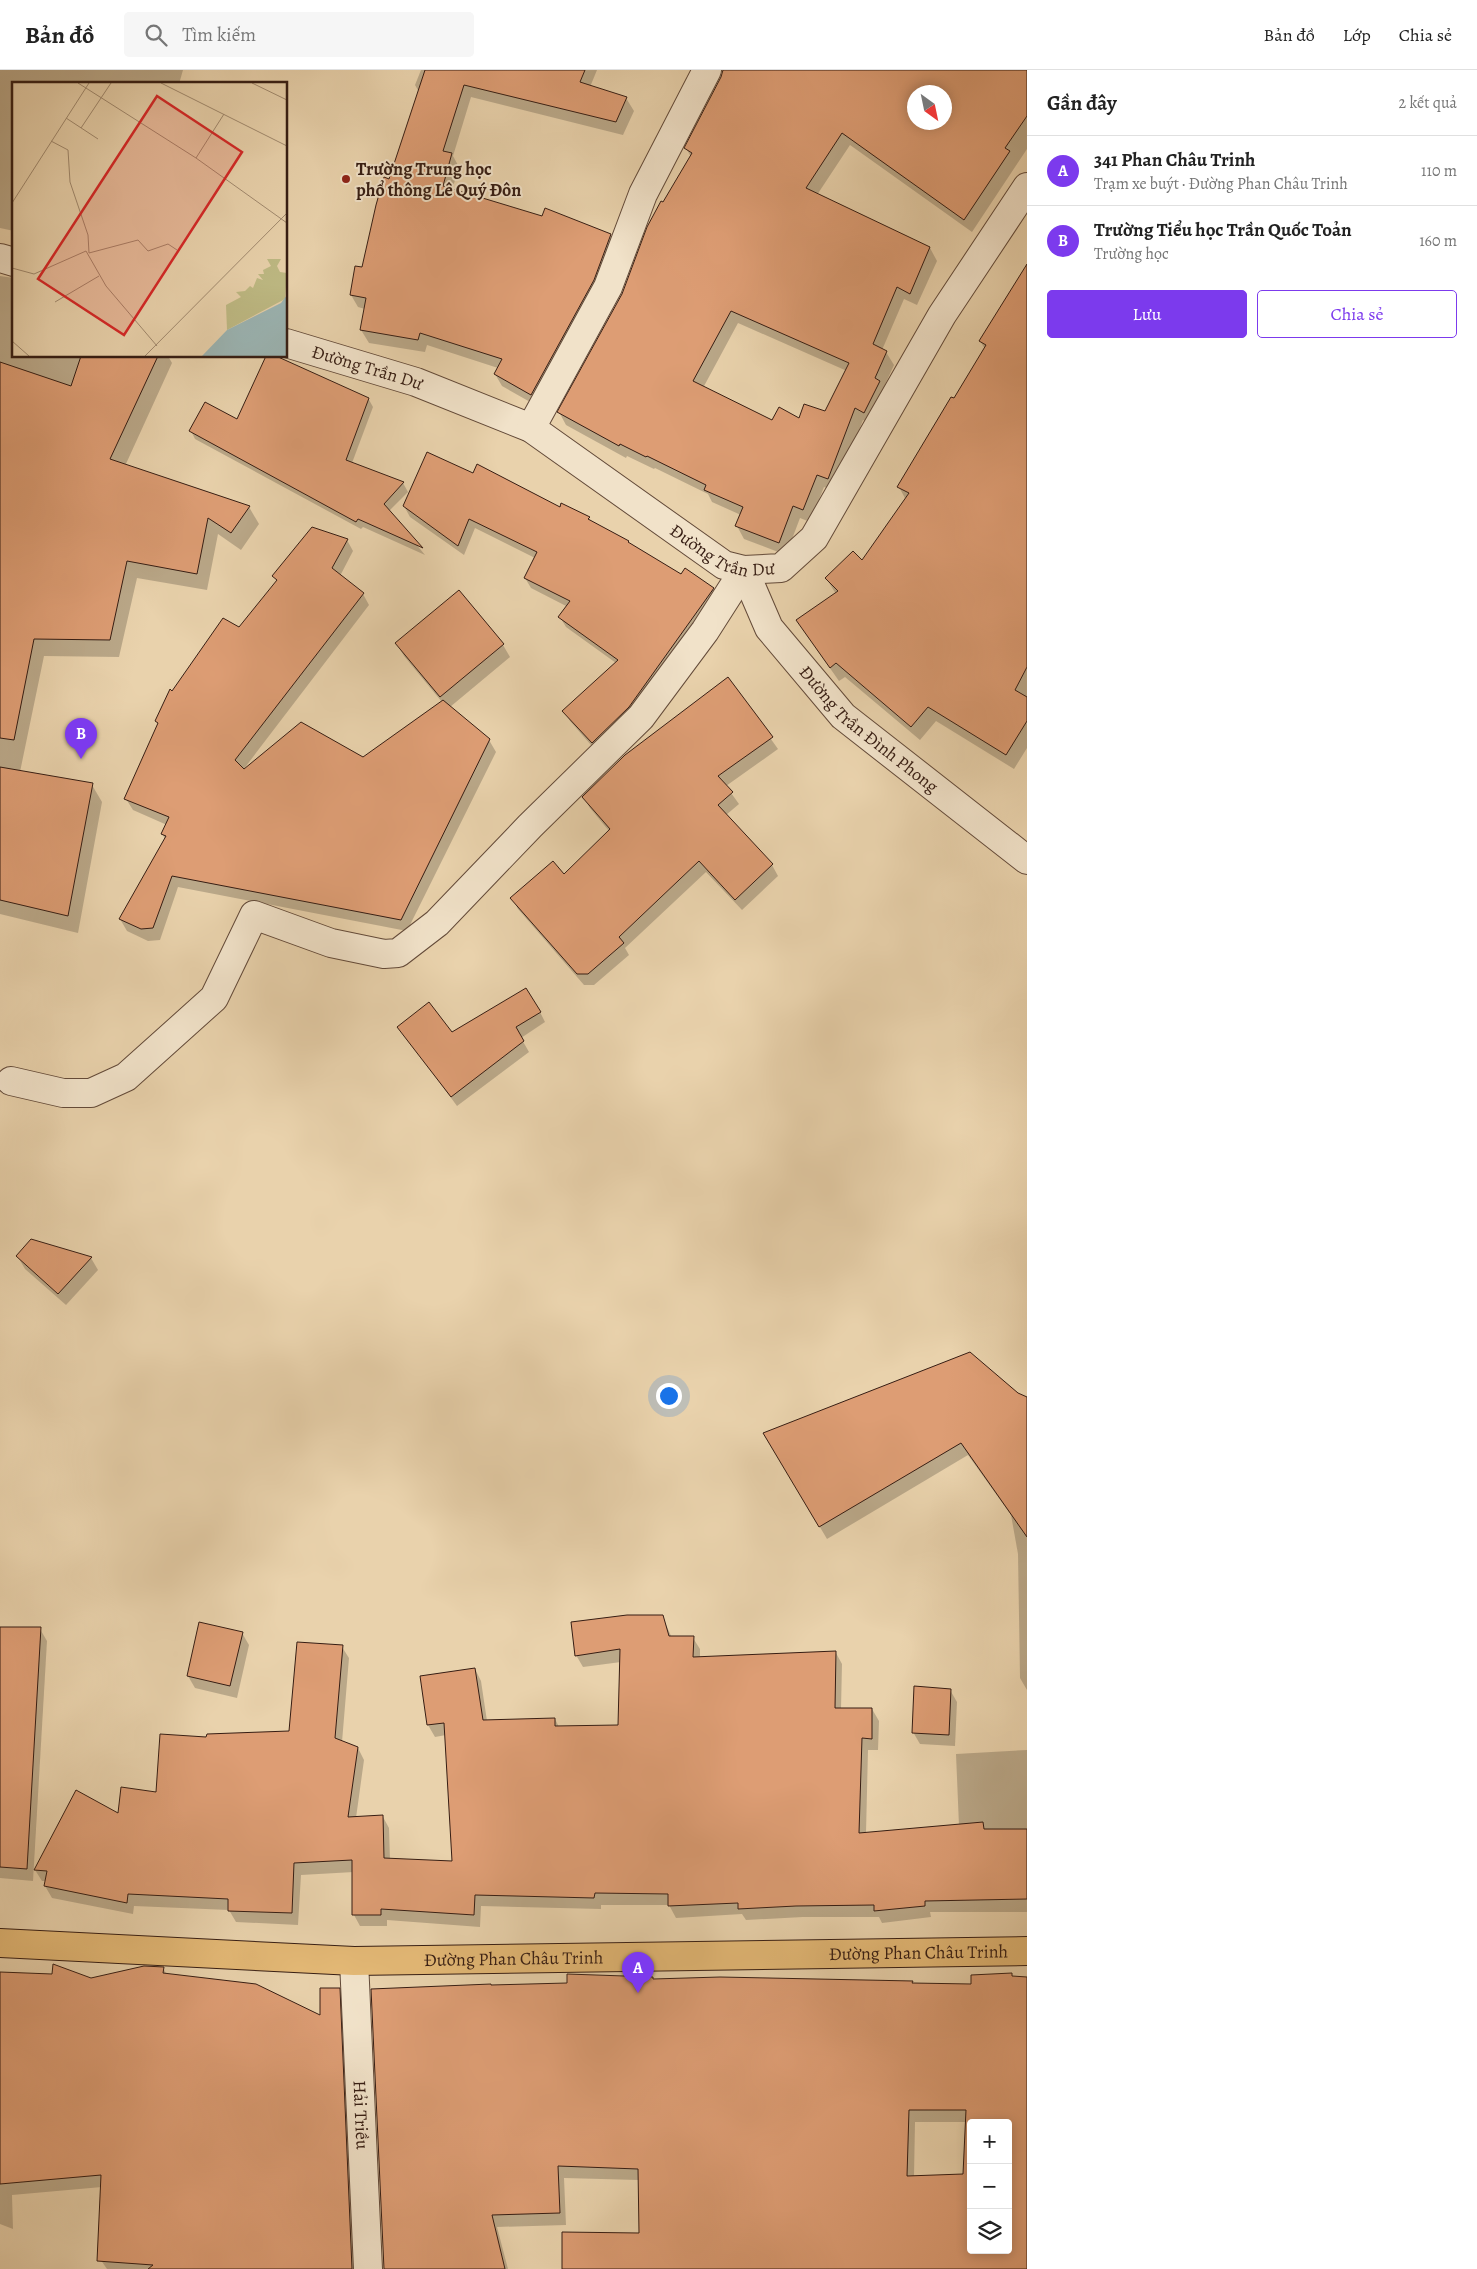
<!DOCTYPE html>
<html lang="vi">
<head>
<meta charset="utf-8">
<style>
  body { margin:0; font-family:Alegreya,serif; background:#f6f6f6; color:#222 }
  .controls { position:absolute; right:15px; bottom:15px; display:grid; overflow:hidden; border-radius:5px; box-shadow:0 2px 12px #0003 }
  .controls button { width:45px; height:45px; display:grid; place-items:center; padding:0; border:0; border-bottom:1px solid #e0e0e0; background:#fff; color:#222; font:25px sans-serif }
  .compass { position:absolute; left:907px; top:15px; width:45px; height:45px; border-radius:50%; background:#fff; box-shadow:0 2px 12px #0003; rotate:147deg }
  .you { position:absolute; left:668px; top:1325px; width:18px; height:18px; margin:-12px; border:4px solid #fff; border-radius:50%; background:#1a73e8; box-shadow:0 0 0 8px #1a73e833 }
  .badge { display:grid; place-items:center; width:32px; height:32px; border-radius:50%; background:#7c3aed; color:#fff; font-size:16px; font-weight:700 }
  .pin { position:absolute; translate:-50% -41px; filter:drop-shadow(0 1px 2px #0008) }
  .pin::after { content:''; position:absolute; top:26px; width:18px; height:15px; background:inherit; clip-path:polygon(0 0,100% 0,50% 100%) }
  .list { margin:0; padding:0; list-style:none }
  h2 { display:flex; justify-content:space-between; align-items:center; height:65px; margin:0; padding:0 20px; font-size:21px }
  h2 small { font-size:16px; font-weight:400; color:#767676 }
  .list li { display:grid; grid-template-columns:32px 1fr auto; gap:15px; align-items:center; box-sizing:border-box; height:70px; padding:0 20px; border-top:1px solid #e0e0e0 }
  .list b { display:block; font-size:19px; white-space:nowrap }
  .list p { margin:0; font-size:16px; white-space:nowrap; color:#767676 }
  .list em { font-size:16px; font-style:normal; color:#767676 }
  .actions { display:flex; gap:10px; padding:15px 20px }
  .actions a { flex:1; padding:11px 0; border:1px solid #7c3aed; border-radius:5px; text-align:center; font-size:18px; color:#7c3aed }
  .actions .main { background:#7c3aed; color:#fff }
  .icon { flex:none; width:28px; height:28px; fill:none; stroke:currentColor; stroke-width:2; stroke-linecap:round; stroke-linejoin:round }
  .map { position:relative; flex:none; width:1027px; height:2199px; overflow:hidden }
  header { display:flex; align-items:center; gap:30px; box-sizing:border-box; height:70px; padding:0 25px; background:#fff; border-bottom:1px solid #e0e0e0 }
  header strong { font-size:24px }
  nav { display:flex; gap:28px; margin-inline-start:auto; font-size:18px }
  .search { width:350px; height:45px; background:#f6f6f6; display:flex; align-items:center; gap:12px; box-sizing:border-box; padding:0 18px; border-radius:5px; color:#767676; font-size:19px }
  main { display:flex }
  aside { flex:1; background:#fff }
  .map>svg:first-child { display:block }
  .shadow { fill:#0003; fill-rule:evenodd }
  .building { fill:#dd9d74; stroke:#361d13; fill-rule:evenodd }
  .lines { fill:none; stroke-linecap:round; stroke-linejoin:round }
  .minor-casing { stroke:#634a39; stroke-width:30 }
  .primary-casing { stroke:#361d13; stroke-width:30 }
  .minor { stroke:#f1e2c9; stroke-width:28 }
  .primary { stroke:#e4b976; stroke-width:28 }
  .poi-dot { fill:#8f2418; stroke:#f1e2c9; stroke-width:2 }
  .labels { text-anchor:middle; stroke-width:4; stroke-linejoin:round; paint-order:stroke }
  .poi-label { font-size:18px; font-weight:bold; fill:#361d13; stroke:#f1e2c9; text-anchor:start }
  .street-label { font-size:18px; fill:#361d13; stroke:#f1e2c9 }
  .inset-road { fill:none; stroke:#a18a6f; stroke-width:1 }
  .view { fill:#d62828; fill-opacity:0.15; stroke:#d62828; stroke-width:2.5 }
  .inset-edge { fill:none; stroke:#361d13; stroke-width:2.5 }
</style>
</head>
<body>
<header>
<strong>Bản đồ</strong>
<div class="search"><svg class="icon" aria-label="search" viewBox="0 0 24 24"><circle cx="10" cy="10" r="6"/><path d="M15 15l6 6"/></svg>Tìm kiếm</div>
<nav><a>Bản đồ</a><a>Lớp</a><a>Chia sẻ</a></nav>
</header>
<main>
<div class="map">
<svg width="1027" height="2199" viewBox="0 0 1027 2199">
  <rect width="100%" height="100%" fill="#e9d2ac"/>
  <filter id="stains"><feTurbulence type="fractalNoise" baseFrequency=".004" numOctaves="4"/><feColorMatrix values="0 0 0 0 .2 0 0 0 0 .09 0 0 0 0 .02 0 0 0 .5 -.17"/></filter>
  <radialGradient id="worn" r=".72"><stop offset=".6" stop-color="#630" stop-opacity="0"/><stop offset="1" stop-color="#630" stop-opacity=".3"/></radialGradient>
  <g class="shadow">
    <polygon points="0,0 183,0 179,14 14,14 14,161 0,158"/>
    <polygon points="421,0 597,0 590,17 626,28 634,41 623,65 471,27 453,86 459,97 452,120 543,148 610,165 618,178 539,337 502,316 495,304 498,298 427,275 425,282 369,273 361,260 365,239 358,237 351,225 363,198 419,22 415,15"/>
    <path d="M723 0H1027V79L972 162 850 75 817 125 930 178 937 191 917 235 904 229 882 280 886 282 894 295 883 319 886 324 871 355 863 350 835 421 824 417 810 452 800 448 786 485 744 469 737 456 741 445 712 432 708 424 655 398 654 399 627 386 626 388 566 355 559 342 623 225 664 133 691 87 686 78 722 8ZM914 22H944V52H914ZM738 253 847 301 825 342 800 350 773 352 703 318Z"/>
    <polygon points="0,206 14,208 14,286 168,286 172,293 125,396 249,437 259,454 241,480 218,464 207,520 137,508 119,587 44,586 20,702 92,715 102,732 78,863 0,844"/>
    <polygon points="1027,224 1027,678 1014,699 936,651 920,670 845,607 839,611 806,564 836,524 826,508 862,492 906,430 899,417 985,279 980,271"/>
    <polygon points="368,328 373,337 352,393 403,413 408,422 389,441 425,485 363,457 361,459 195,369 191,361"/>
    <polygon points="473,405 589,448 591,452 628,471 630,475 681,506 713,518 719,529 598,683 570,651 564,641 616,593 566,557 560,547 568,537 531,518 525,508 535,488 475,458 464,485 410,447 404,436"/>
    <polygon points="347,470 353,481 340,506 363,524 369,535 243,700 364,689 442,632 404,586 397,574 459,522 503,575 510,587 450,637 489,670 496,682 407,861 178,817 160,870 148,871 127,861 120,849 166,770 162,764 167,755 133,740 126,729 159,655 156,651 173,622 240,558 277,512 274,506"/>
    <polygon points="728,609 778,679 726,716 739,734 726,745 772,795 778,806 742,840 706,802 625,878 629,885 594,915 584,915 518,839 512,828 564,806 609,761 590,738 583,727"/>
    <polygon points="540,942 545,952 521,968 529,982 457,1036 399,957 452,964"/>
    <polygon points="32,1171 91,1188 98,1200 66,1235 25,1199 18,1187"/>
    <polygon points="1018,1325 1027,1328 1027,1620 1020,1608 1018,1484 1011,1445 968,1385 827,1469 765,1364"/>
    <polygon points="662,1546 672,1568 693,1568 700,1579 700,1588 836,1583 842,1594 841,1639 872,1639 879,1651 878,1680 868,1680 866,1763 959,1756 956,1684 1027,1680 1027,1842 930,1842 931,1847 882,1853 879,1847 803,1847 746,1850 742,1844 676,1848 669,1835 601,1835 601,1839 481,1836 480,1857 387,1850 387,1856 360,1856 354,1845 354,1802 301,1805 298,1855 236,1852 229,1840 134,1836 133,1844 52,1828 45,1816 46,1811 42,1811 35,1800 119,1745 158,1723 208,1668 290,1662 342,1577 349,1588 342,1672 358,1678 364,1690 356,1748 383,1747 389,1758 390,1790 453,1793 446,1665 435,1667 428,1655 421,1607 475,1599 481,1611 487,1651 555,1649 559,1657 620,1656 621,1592 583,1597 576,1585"/>
    <polygon points="0,1558 40,1559 47,1571 33,1811 0,1808"/>
    <polygon points="242,1563 249,1575 237,1628 195,1618 188,1606"/>
    <polygon points="950,1620 957,1632 955,1676 920,1674 913,1662"/>
    <polygon points="163,1898 167,1905 321,1947 339,1919 346,1931 358,2199 107,2199 98,2186 102,2117 12,2125 13,2159 0,2154 0,1903 91,1909"/>
    <path d="M1011 1904 1013 1908 1027 2199H563L640 2164 639 2110 564 2108 566 2155 497 2157 508 2199H385L492 1917 653 1910 912 1912 913 1915 972 1916ZM915 2052H966L964 2105 914 2107ZM971 2053H1008V2180H971Z"/>
  </g>
  <g class="building">
    <polygon points="425,0 585,0 580,12 627,27 616,52 464,15 443,81 452,83 443,116 542,146 545,138 611,164 594,210 531,325 494,304 502,289 420,263 418,270 360,260 366,228 350,225 355,196 362,197 376,135 384,107 389,109"/>
    <path d="M723 0H1027V46L1005 78 1010 81 964 150 842 63 806 118 930 177 910 224 897 217 873 274 887 281 875 308 880 311 864 343 855 338 828 409 817 405 803 440 793 436 779 473 735 456 743 437 704 420 706 415 647 386 646 387 620 374 619 376 557 342 622 224 647 157 661 131 663 132 692 83 684 78 721 7ZM914 22H944V52H914ZM731 241 849 293 825 341 804 334 799 348 779 337 772 350 693 311Z"/>
    <polygon points="1027,194 1027,597 1015,620 1027,627 1027,651 1006,685 928,637 911,657 836,593 830,598 796,550 838,521 825,508 853,481 862,490 909,423 897,417 951,327 954,328 986,275 979,271"/>
    <polygon points="81,286 158,286 110,389 250,436 231,463 208,448 197,504 127,491 110,570 34,569 14,670 0,668 0,292 71,316"/>
    <polygon points="266,286 276,286 369,328 346,390 404,412 384,434 423,478 358,449 356,452 189,361 205,332 237,349"/>
    <polygon points="427,382 473,403 477,394 560,437 561,433 590,447 588,449 629,471 628,472 681,504 685,498 714,518 629,637 592,673 562,641 618,590 558,547 570,531 524,508 537,482 469,449 458,476 403,436"/>
    <polygon points="312,457 348,469 332,498 364,523 235,690 244,699 301,652 363,687 443,630 490,669 401,850 172,806 153,858 141,859 119,849 166,766 161,764 169,747 124,729 158,653 155,651 170,619 172,621 223,548 239,557 277,510 272,506"/>
    <polygon points="459,520 504,574 440,627 395,573"/>
    <polygon points="728,607 773,667 718,706 733,722 718,735 773,794 735,830 699,791 619,867 624,873 588,904 577,904 510,828 553,791 564,804 610,759 582,727 625,685"/>
    <polygon points="0,697 93,713 68,846 0,830"/>
    <polygon points="526,918 541,942 516,957 524,971 451,1027 397,957 429,932 452,962"/>
    <polygon points="31,1169 92,1187 58,1224 16,1186"/>
    <polygon points="970,1282 1018,1323 1027,1327 1027,1467 961,1373 819,1457 763,1363"/>
    <polygon points="627,1545 663,1545 669,1566 694,1566 693,1587 836,1581 835,1638 872,1638 872,1669 862,1668 859,1763 983,1752 984,1759 1027,1759 1027,1829 925,1831 925,1836 874,1841 874,1835 796,1836 738,1839 738,1833 668,1836 668,1824 595,1823 594,1828 475,1825 474,1845 381,1839 381,1845 352,1845 352,1790 294,1793 292,1843 228,1841 228,1829 128,1824 127,1833 44,1816 47,1801 34,1800 76,1720 118,1743 121,1717 156,1722 160,1664 206,1667 207,1664 289,1661 297,1572 343,1575 335,1668 358,1677 348,1747 383,1745 384,1788 452,1791 444,1653 427,1655 420,1606 475,1598 483,1650 555,1648 555,1656 618,1655 620,1579 575,1586 571,1552"/>
    <polygon points="199,1552 243,1562 230,1616 187,1606"/>
    <polygon points="0,1557 41,1557 27,1799 0,1797"/>
    <polygon points="914,1616 951,1619 949,1665 912,1663"/>
    <polygon points="53,1894 91,1908 144,1896 164,1897 163,1903 256,1914 320,1945 320,1918 340,1918 352,2199 148,2199 153,2195 97,2191 101,2105 0,2114 0,1902 52,1904"/>
    <path d="M1012 1903V1906L1027 1907V2199H562V2162L639 2163 638 2099 558 2096 560 2143 492 2145 505 2199H384L371 1919 491 1914V1915L567 1913V1904L653 1907V1909L720 1907 913 1911 912 1913 971 1914V1905ZM909 2040H966L963 2104 907 2106ZM971 2053H1008V2180H971Z"/>
  </g>
  <g class="lines">
    <defs>
      <g id="minor">
        <polyline points="0,188 14,192"/>
        <path id="s1" d="M286 273 416 312 531 358 724 495 744 500 781 498 814 468 942 245 1027 117"/>
        <polyline points="531,358 608,217 643,124 707,0"/>
        <path id="s2" d="M744 500 769 558 843 646 1027 790"/>
        <polyline points="11,1011 63,1023 91,1023 126,1007 214,928 254,845 331,873 384,884 398,883 437,853 530,756 641,647 705,561 744,500"/>
        <path id="s3" d="M354 1891 368 2199"/>
      </g>
      <g id="primary">
        <path id="s4" d="M0 1873 354 1891 1027 1881"/>
      </g>
    </defs>
    <use href="#minor" class="minor-casing"/>
    <use href="#primary" class="primary-casing"/>
    <use href="#minor" class="minor"/>
    <use href="#primary" class="primary"/>
  </g>
  <circle class="poi-dot" cx="346" cy="109" r="5"/>
  <g class="labels">
    <g class="poi-label">
      <text x="356" y="105">Trường Trung học<tspan x="356" dy="21">phổ thông Lê Quý Đôn</tspan></text>
    </g>
    <g class="street-label">
      <text dy="6" stroke="none"><textPath href="#s1" startOffset="85">Đường Trần Dư</textPath></text>
      <text dy="6" stroke="none"><textPath href="#s1" startOffset="490">Đường Trần Dư</textPath></text>
      <text dy="6" stroke="none"><textPath href="#s2" startOffset="206">Đường Trần Đình Phong</textPath></text>
      <text dy="6" stroke="none"><textPath href="#s4" startOffset="919">Đường Phan Châu Trinh</textPath></text>
      <text dy="6" stroke="none"><textPath href="#s4" startOffset="514">Đường Phan Châu Trinh</textPath></text>
      <text dy="6" stroke="none"><textPath href="#s3" startOffset="154">Hải Triều</textPath></text>
    </g>
  </g>
  <g transform="translate(12 12)">
    <rect width="275" height="275" fill="#e9d2ac"/>
    <path d="M255 177H269L265 184 268 190 275 191 273 217 215 248 214 223 229 215 224 210 233 209 238 204 241 206 245 196 251 198 246 192H252L251 188 259 184Z" fill="#beba84"/>
    <path d="M275 213V274H190L215 248 269 221Z" fill="#9bb5b4"/>
    <path class="inset-road" d="M66 1 184 76 275 141M149 1 275 64M240 1 275 18M54 36 86 57M69 46 99 1M39 59 56 68 58 100 76 153 77 171M184 76 212 32M0 121 77 1M77 171 126 158 136 169 156 162 165 168M0 186 22 192 74 169 94 204 145 264M43 220 87 194M0 259 17 274M133 274 275 131"/>
    <path class="view" d="M145 14 230 70 112 253 26 197Z"/>
    <rect width="275" height="275" class="inset-edge"/>
  </g>
  <rect width="100%" height="100%" filter="url(#stains)"/>
  <rect width="100%" height="100%" fill="url(#worn)"/>
</svg>
<div class="controls">
<button>+</button>
<button>−</button>
<button><svg class="icon" aria-label="layers" viewBox="0 0 24 24"><path d="M12 4l9 5-9 5-9-5zM3 14l9 5 9-5"/></svg></button>
</div>
<svg class="compass" viewBox="-18 -18 36 36"><path d="M0-13l5 13h-10z" fill="#e53935"/><path d="M0 13l5-13h-10z" fill="#767676"/></svg>
<div class="you"></div>
<div class="pin badge" style="left:638px;top:1923px">A</div>
<div class="pin badge" style="left:81px;top:689px">B</div>
</div>
<aside>
<h2>Gần đây<small>2 kết quả</small></h2>
<ul class="list">
<li><span class="badge">A</span><div><b>341 Phan Châu Trinh</b><p>Trạm xe buýt · Đường Phan Châu Trinh</p></div><em>110 m</em></li>
<li><span class="badge">B</span><div><b>Trường Tiểu học Trần Quốc Toản</b><p>Trường học</p></div><em>160 m</em></li>
</ul>
<div class="actions"><a class="main">Lưu</a><a>Chia sẻ</a></div>
</aside>
</main>
</body>
</html>
